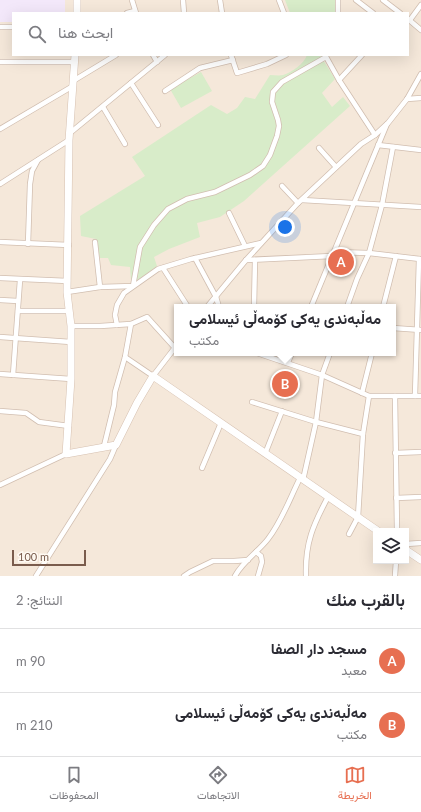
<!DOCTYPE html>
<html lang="ar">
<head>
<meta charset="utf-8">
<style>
  body { margin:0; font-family:Lato,Vazirmatn,sans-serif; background:#f7f7f7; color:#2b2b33; direction:rtl }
  .controls { position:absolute; right:12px; bottom:12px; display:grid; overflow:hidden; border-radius:0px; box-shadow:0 4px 16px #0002 }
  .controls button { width:36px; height:36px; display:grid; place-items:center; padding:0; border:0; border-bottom:1px solid #e1e1e2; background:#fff; color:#2b2b33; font:20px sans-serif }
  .scale { position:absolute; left:12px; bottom:10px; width:74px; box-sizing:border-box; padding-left:4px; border:2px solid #7a5c4d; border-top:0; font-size:11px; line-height:14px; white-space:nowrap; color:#7a5c4d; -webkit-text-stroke:3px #fffaf3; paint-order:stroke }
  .you { position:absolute; left:285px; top:227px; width:14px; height:14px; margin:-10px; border:3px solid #fff; border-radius:50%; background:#1a73e8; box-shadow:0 0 0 6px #1a73e833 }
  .badge { display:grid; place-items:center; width:26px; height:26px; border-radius:50%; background:#e76f51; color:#fff; font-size:13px; font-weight:700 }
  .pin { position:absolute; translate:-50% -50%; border:2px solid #fff; box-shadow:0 1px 4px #0006 }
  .popup { position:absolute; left:174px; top:304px; width:222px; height:52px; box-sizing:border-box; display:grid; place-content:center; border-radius:0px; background:#fff; filter:drop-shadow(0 1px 3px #0005); font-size:13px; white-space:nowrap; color:#7c7c81 }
  .popup b { font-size:15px; color:#2b2b33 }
  .popup::after { content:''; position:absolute; left:50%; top:100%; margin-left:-8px; border:8px solid transparent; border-top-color:#fff }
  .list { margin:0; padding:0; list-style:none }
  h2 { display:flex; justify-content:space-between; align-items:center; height:52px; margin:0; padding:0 16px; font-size:17px }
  h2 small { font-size:13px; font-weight:400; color:#7c7c81 }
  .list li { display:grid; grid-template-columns:26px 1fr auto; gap:12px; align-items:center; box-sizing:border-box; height:64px; padding:0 16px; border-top:1px solid #e1e1e2 }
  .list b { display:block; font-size:15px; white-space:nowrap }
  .list p { margin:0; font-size:13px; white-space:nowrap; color:#7c7c81 }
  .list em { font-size:13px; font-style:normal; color:#7c7c81 }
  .icon { flex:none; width:22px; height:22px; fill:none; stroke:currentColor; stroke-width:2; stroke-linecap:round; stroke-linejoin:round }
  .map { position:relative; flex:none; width:421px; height:576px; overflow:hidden; direction:ltr }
  .search { position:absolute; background:#fff; box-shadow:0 4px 16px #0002; left:12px; right:12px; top:12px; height:44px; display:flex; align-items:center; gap:10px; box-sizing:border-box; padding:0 14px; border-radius:0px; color:#7c7c81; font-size:15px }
  .sheet { height:180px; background:#fff }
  nav { display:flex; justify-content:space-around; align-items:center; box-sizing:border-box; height:56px; border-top:1px solid #e1e1e2; background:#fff; font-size:11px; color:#7c7c81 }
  nav a { display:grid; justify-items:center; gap:2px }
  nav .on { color:#e76f51 }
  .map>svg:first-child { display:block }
  .residential { fill:#f5e8da; fill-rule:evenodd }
  .education { fill:#f3e8fa }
  .green { fill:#d8ecc9 }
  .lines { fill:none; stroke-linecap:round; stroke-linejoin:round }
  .street-casing { stroke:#d1beb0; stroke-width:6 }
  .secondary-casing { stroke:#d6c0b0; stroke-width:8 }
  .street { stroke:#fff; stroke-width:4.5 }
  .secondary { stroke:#fff; stroke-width:7 }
</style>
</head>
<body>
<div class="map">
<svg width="421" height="576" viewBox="0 0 421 576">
  <rect width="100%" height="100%" fill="#fdf6ec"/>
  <path class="residential" d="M0 0H421V576H0ZM13 13H408V55H13ZM177 307H393V353H177ZM376 531H406V561H376Z"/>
  <polygon class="education" points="0,0 65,0 65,13 13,13 13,22 0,22"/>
  <g class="green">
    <polygon points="285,0 336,0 336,13 290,13"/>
    <path d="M307 55H320L335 79 322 93 332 107 343 97 350 106 244 201 220 217 197 223 200 237 169 249 154 257 157 266 139 280H131L130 267 111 265 108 258H100L96 239 81 236 80 216 145 176 132 157 211 105 227 114 237 108 245 97 255 99 270 75C274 75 279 76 283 75 292 72 304 64 307 55Z"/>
    <polygon points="201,72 212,91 181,108 170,89"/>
  </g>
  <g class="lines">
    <defs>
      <g id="street">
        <polyline points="132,0 136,13"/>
        <polyline points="183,0 184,13"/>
        <polyline points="220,0 222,13"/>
        <polyline points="279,0 284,13"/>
        <polyline points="356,0 373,13"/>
        <polyline points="383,0 400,13"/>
        <polyline points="127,13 135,11"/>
        <polyline points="338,13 338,0"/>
        <polyline points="408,19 421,30"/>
        <polyline points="408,20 410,20 421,5"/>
        <polyline points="0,27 13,27"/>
        <polyline points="153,55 157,62"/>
        <polyline points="231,55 237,73 267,64 286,55"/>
        <polyline points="325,55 339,80 375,135"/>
        <polyline points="0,62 75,62"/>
        <polyline points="339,80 362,55"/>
        <polyline points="73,81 116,55"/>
        <polyline points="131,83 158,125"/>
        <polyline points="165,91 200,68 233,60"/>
        <polyline points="407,99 421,98"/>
        <polyline points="103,107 125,144"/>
        <polyline points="0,129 73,86"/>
        <polyline points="70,133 165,55"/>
        <polyline points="378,145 421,150"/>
        <polyline points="319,148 336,167"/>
        <polyline points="0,184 69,140"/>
        <polyline points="282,186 298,203"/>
        <polyline points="302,200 421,207"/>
        <polyline points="229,213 245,246"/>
        <polyline points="0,242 69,245"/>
        <polyline points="95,242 100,287"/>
        <polyline points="28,244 30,184 32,171 38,160"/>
        <polyline points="334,252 369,253 420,259"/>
        <polyline points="195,258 216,297"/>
        <polyline points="246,260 332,256"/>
        <polyline points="163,268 188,307"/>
        <polyline points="0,278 68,281"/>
        <polyline points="67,292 100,287 133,286 140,247 154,225 168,209 187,199 215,192 250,175 263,166 270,155 277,136 279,126 278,120 272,102 273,92 282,82 326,57"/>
        <polyline points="216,297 219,307"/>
        <polyline points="0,300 18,301"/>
        <polyline points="207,307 246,260 298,203 361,144 375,135 388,123 407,99 421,74"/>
        <polyline points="254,307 255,260"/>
        <polyline points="311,307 387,124"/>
        <polyline points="347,307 357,279 369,253 382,205 393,147"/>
        <polyline points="383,307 396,256"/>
        <polyline points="18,311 69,311"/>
        <polyline points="131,324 147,317 175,348"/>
        <polyline points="117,325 115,315 117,305 124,293 158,269 191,259 261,243"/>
        <polyline points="71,326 100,326 131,324 125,357 115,392 114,405 104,446"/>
        <polyline points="393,328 421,330"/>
        <polyline points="0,337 71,342"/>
        <polyline points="257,353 322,375 369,396 421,396"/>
        <polyline points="125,357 153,376 177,345"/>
        <polyline points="288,362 292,353"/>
        <polyline points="0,374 71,379"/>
        <polyline points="13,375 20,280"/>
        <polyline points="362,393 372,353"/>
        <polyline points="395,396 397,531"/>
        <polyline points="415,396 419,259"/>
        <polyline points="252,402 316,422 363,434"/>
        <polyline points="0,411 26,413 39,422 69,426"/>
        <polyline points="395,453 421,452"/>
        <polyline points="265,454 282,411"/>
        <polyline points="202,468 221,423"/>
        <polyline points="303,480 316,422 322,375 330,353"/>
        <polyline points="0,485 66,454"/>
        <polyline points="396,498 421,497"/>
        <polyline points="349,534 358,517 363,434 369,396"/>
        <polyline points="406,544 421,543"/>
        <polyline points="256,552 261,556 262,562 258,576"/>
        <polyline points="36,576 110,459 116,445"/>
        <polyline points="184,576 190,572 213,561 234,561 248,560"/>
        <path d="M235 576C243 561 258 552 268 539 282 521 290 498 300 478"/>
        <path d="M306 576C305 543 313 525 328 497"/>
        <polyline points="395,576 396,561"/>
      </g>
      <g id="secondary">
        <polyline points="77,13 77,0"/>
        <polyline points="75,55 69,140 67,292 71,326 71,379 66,454 116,445 137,403 153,376 378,531"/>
        <polyline points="406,550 421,560"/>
      </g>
    </defs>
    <use href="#street" class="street-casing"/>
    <use href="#secondary" class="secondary-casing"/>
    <use href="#street" class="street"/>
    <use href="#secondary" class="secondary"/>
  </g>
</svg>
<div class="controls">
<button><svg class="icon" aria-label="layers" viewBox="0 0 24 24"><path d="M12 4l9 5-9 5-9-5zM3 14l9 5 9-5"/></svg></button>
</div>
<div class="scale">100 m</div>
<div class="you"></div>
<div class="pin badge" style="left:341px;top:262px">A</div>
<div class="pin badge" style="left:285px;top:384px">B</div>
<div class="popup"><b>مەڵبەندی یەکی کۆمەڵی ئیسلامی</b>مكتب</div>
<div class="search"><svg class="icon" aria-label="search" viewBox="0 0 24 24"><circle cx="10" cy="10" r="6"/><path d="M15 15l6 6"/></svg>ابحث هنا</div>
</div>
<section class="sheet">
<h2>بالقرب منك<small>النتائج: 2</small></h2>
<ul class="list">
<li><span class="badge">A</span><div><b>مسجد دار الصفا</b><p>معبد</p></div><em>90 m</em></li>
<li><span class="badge">B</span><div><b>مەڵبەندی یەکی کۆمەڵی ئیسلامی</b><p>مكتب</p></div><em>210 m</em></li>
</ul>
</section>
<nav>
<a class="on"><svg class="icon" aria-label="map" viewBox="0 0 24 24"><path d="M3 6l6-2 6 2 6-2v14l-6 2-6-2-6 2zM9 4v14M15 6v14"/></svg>الخريطة</a>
<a><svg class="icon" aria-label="directions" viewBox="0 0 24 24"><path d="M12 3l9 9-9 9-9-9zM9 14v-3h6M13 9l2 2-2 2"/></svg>الاتجاهات</a>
<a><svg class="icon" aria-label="saved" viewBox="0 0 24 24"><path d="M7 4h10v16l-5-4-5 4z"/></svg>المحفوظات</a>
</nav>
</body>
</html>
